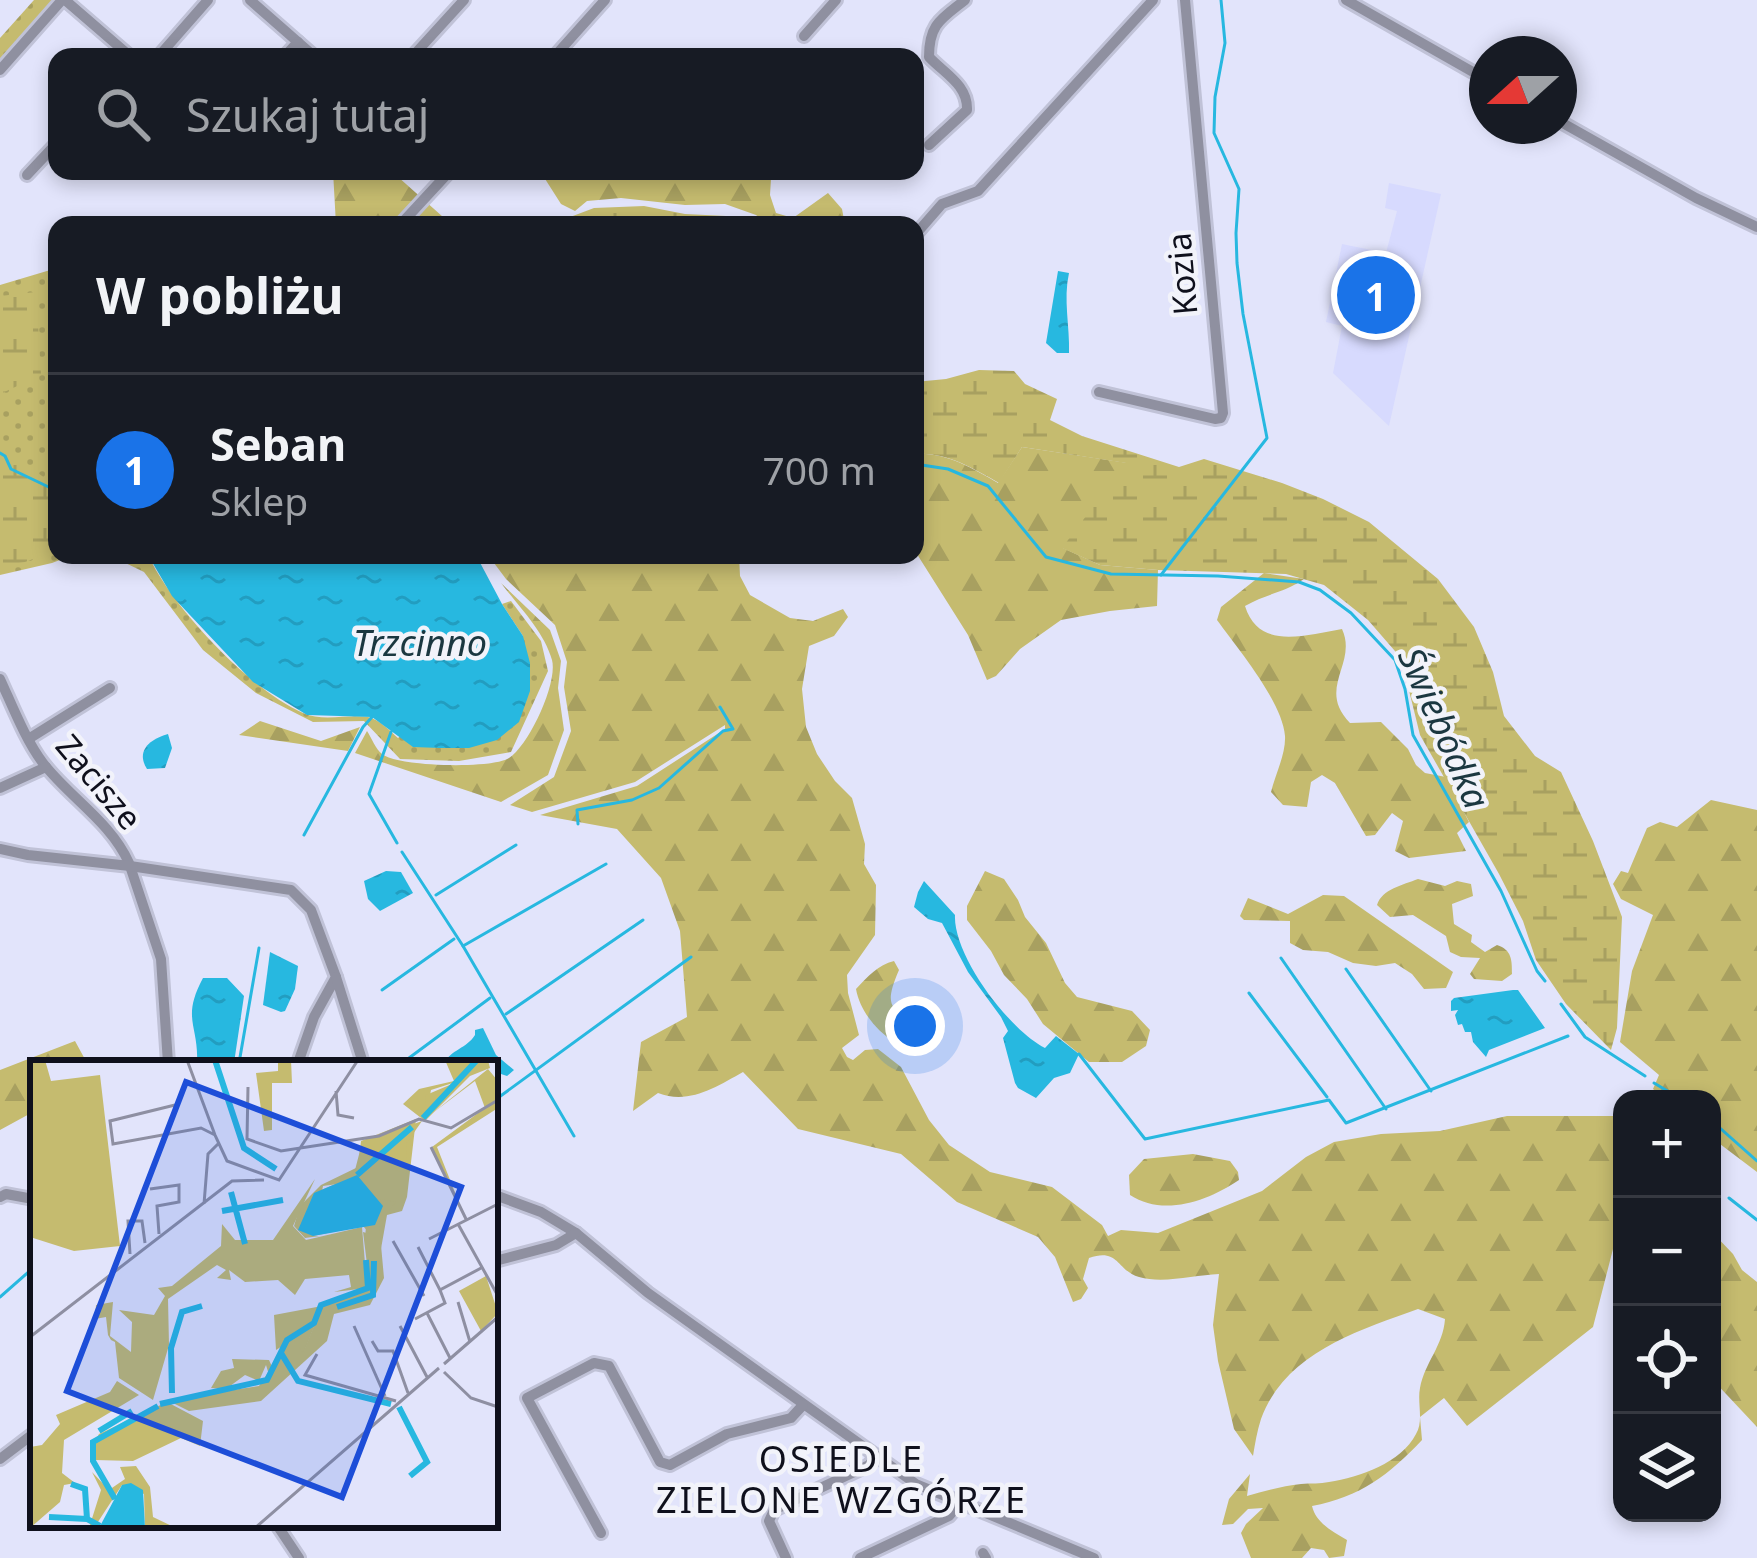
<!DOCTYPE html>
<html lang="pl">
<head>
<meta charset="utf-8">
<style>
  body { margin:0; font-family:"Noto Sans",sans-serif; background:#20242c; color:#f1f3f6 }
  .controls { position:absolute; right:36px; bottom:36px; display:grid; overflow:hidden; border-radius:24px; box-shadow:0 6px 18px #0003 }
  .controls button { width:108px; height:108px; display:grid; place-items:center; padding:0; border:0; border-bottom:3px solid #363941; background:#171b24; color:#f1f3f6; font:60px sans-serif }
  .compass { position:absolute; left:1469px; top:36px; width:108px; height:108px; border-radius:50%; background:#171b24; box-shadow:0 6px 18px #0003; rotate:249deg }
  .you { position:absolute; left:915px; top:1026px; width:42px; height:42px; margin:-30px; border:9px solid #fff; border-radius:50%; background:#1a73e8; box-shadow:0 0 0 18px #1a73e833 }
  .badge { display:grid; place-items:center; width:78px; height:78px; border-radius:50%; background:#1a73e8; color:#fff; font-size:39px; font-weight:700 }
  .pin { position:absolute; translate:-50% -50%; border:6px solid #fff; box-shadow:0 3px 12px #0006 }
  .list { margin:0; padding:0; list-style:none }
  h2 { display:flex; justify-content:space-between; align-items:center; height:156px; margin:0; padding:0 48px; font-size:51px }
  h2 small { font-size:39px; font-weight:400; color:#9ea1a6 }
  .list li { display:grid; grid-template-columns:78px 1fr auto; gap:36px; align-items:center; box-sizing:border-box; height:192px; padding:0 48px; border-top:3px solid #363941 }
  .list b { display:block; font-size:45px; white-space:nowrap }
  .list p { margin:0; font-size:39px; white-space:nowrap; color:#9ea1a6 }
  .list em { font-size:39px; font-style:normal; color:#9ea1a6 }
  .icon { flex:none; width:66px; height:66px; fill:none; stroke:currentColor; stroke-width:2; stroke-linecap:round; stroke-linejoin:round }
  .map { position:relative; flex:none; width:1757px; height:1558px; overflow:hidden }
  .search { position:absolute; background:#171b24; box-shadow:0 6px 18px #0003; left:48px; top:48px; width:876px; height:132px; display:flex; align-items:center; gap:30px; box-sizing:border-box; padding:0 42px; border-radius:24px; color:#9ea1a6; font-size:45px }
  .panel { position:absolute; background:#171b24; box-shadow:0 6px 18px #0003; left:48px; top:216px; width:876px; height:348px; border-radius:24px }
  .map>svg:first-child { display:block }
  .built { fill:#d7dafe }
  .grass { fill:url(#grass-dots) }
  .forest { fill:url(#forest-firs) }
  .wetland { fill:url(#wetland-marsh) }
  .water { fill:url(#water-ripples) }
  .lines { fill:none; stroke-linecap:round; stroke-linejoin:round }
  .stream { stroke:#27b8e0; stroke-width:3 }
  .minor-casing { stroke:#c0c2d7; stroke-width:16 }
  .minor { stroke:#8f90a0; stroke-width:10 }
  .labels { text-anchor:middle; stroke-width:9; stroke-linejoin:round; paint-order:stroke }
  .street-label { font-size:33px; fill:#0f101c; stroke:#f2f3fa }
  .water-label { font-size:36px; font-style:italic; fill:#1b3740; stroke:#f2f3fa }
  .neighbourhood-label { font-size:36px; letter-spacing:3px; fill:#0f101c; stroke:#f2f3fa }
  .inset-river { fill:none; stroke:#27b8e0; stroke-width:6 }
  .inset-road { fill:none; stroke:#8e8fa2; stroke-width:3 }
  .view { fill:#1d4ed8; fill-opacity:0.15; stroke:#1d4ed8; stroke-width:6 }
  .inset-edge { fill:none; stroke:#0f101c; stroke-width:6 }
</style>
</head>
<body>
<div class="map">
<svg width="1757" height="1558" viewBox="0 0 1757 1558">
  <defs>
    <pattern id="grass-dots" width="8" height="8" patternUnits="userSpaceOnUse" patternTransform="scale(3)"><rect width="8" height="8" fill="#c5bb6f"/><path d="M2 2h.1M6 6h.1" fill="none" stroke="#a8a060" stroke-width="1.8" stroke-linecap="round"/></pattern>
    <pattern id="forest-firs" width="22" height="20" patternUnits="userSpaceOnUse" patternTransform="scale(3)"><rect width="22" height="20" fill="#c5bb6f"/><path d="M5 1l3.5 6h-7zM16 11l3.5 6h-7z" fill="#a8a060"/></pattern>
    <pattern id="wetland-marsh" width="20" height="14" patternUnits="userSpaceOnUse" patternTransform="scale(3)"><rect width="20" height="14" fill="#c5bb6f"/><path d="M1 5h8M5 5V1M11 12h8M15 12V8" fill="none" stroke="#a8a060"/></pattern>
    <pattern id="water-ripples" width="26" height="14" patternUnits="userSpaceOnUse" patternTransform="scale(3)"><rect width="26" height="14" fill="#27b8e0"/><path d="M2 4q2-2 4 0t4 0M15 11q2-2 4 0t4 0" fill="none" stroke="#229dc0"/></pattern>
  </defs>
  <rect width="100%" height="100%" fill="#e2e4fb"/>
  <polygon class="built" points="1389,183 1441,194 1389,426 1333,373 1342,326 1326,322 1342,244 1386,253 1397,211 1385,208"/>
  <g class="grass">
    <polygon points="34,0 59,0 0,65 0,38"/>
    <polygon points="57,268 57,555 73,555 52,563 0,575 0,285"/>
    <path d="M109 555H148C172 607 250 690 303 713 323 722 347 714 368 717 379 719 390 731 398 738L523 636 502 604 511 601 541 641 548 671 511 752 459 761 400 759 364 721 313 722 256 693 203 650 144 572Z"/>
  </g>
  <g class="forest">
    <polygon points="333,171 396,171 397,176 452,225 336,225"/>
    <polygon points="540,171 763,171 771,179 770,195 776,213 793,218 828,193 842,209 845,225 769,225 756,215 725,204 685,205 621,198 587,201 575,211 561,204"/>
    <path d="M1022 447 1128 463 1063 548 1100 565 1158 570 1157 606 1110 611 1061 620 1020 649 996 676 987 680 968 635 915 551V454C946 452 972 468 998 483Z"/>
    <path d="M488 555H739L740 576 750 595 790 618 813 621 843 609 848 617 834 636 809 646 802 689 806 727 817 754 835 781 852 798 865 844 864 864 876 885 875 935 847 975 848 993 859 1035 842 1048 847 1057 853 1060 865 1050 878 1049 901 1067 929 1120 949 1145 990 1172 1052 1187 1102 1225 1108 1236 1121 1230 1158 1233 1262 1191 1306 1157 1334 1142 1381 1134 1440 1131 1507 1116H1622V1214L1593 1327 1467 1426 1444 1398 1420 1417 1422 1440C1389 1475 1360 1497 1312 1506 1316 1523 1332 1531 1347 1540L1344 1556 1329 1558 1324 1550 1311 1548 1302 1558H1251L1241 1533 1246 1524 1263 1508 1248 1509 1233 1524 1222 1525 1229 1499 1250 1474 1247 1496C1264 1491 1283 1486 1301 1484 1311 1483 1320 1484 1329 1482 1360 1477 1401 1463 1416 1434 1424 1421 1417 1403 1420 1388 1425 1362 1443 1346 1445 1319L1418 1309C1357 1331 1285 1353 1261 1419 1257 1431 1255 1444 1253 1456L1234 1429 1218 1361 1213 1325 1219 1274C1195 1275 1163 1284 1139 1277 1117 1271 1119 1247 1089 1258L1083 1279 1088 1288 1081 1299 1073 1302 1055 1257 1038 1237 957 1202 901 1154 798 1129 743 1072C716 1087 689 1105 658 1093L633 1111 641 1042 687 1017 680 931 661 878 617 829 540 815 637 786 725 729V725L635 782 532 812 510 805 554 777 571 731 564 687 567 662 555 625 506 579Z"/>
    <path d="M1264 573 1304 579C1284 593 1265 594 1245 606 1259 651 1305 635 1342 629 1358 664 1316 688 1350 723L1381 722 1408 749 1416 765 1425 773 1446 777 1469 822 1457 833 1466 851 1409 858 1395 851 1403 821 1392 813 1375 835 1366 836 1335 783 1322 775 1311 782 1307 807 1283 805 1271 792C1275 775 1286 754 1285 736 1282 701 1238 649 1217 620L1221 607Z"/>
    <path d="M501 583 550 630 561 661 558 688 564 730 548 775 501 802 355 753 367 731C371 737 376 750 382 754 398 767 493 769 509 758 529 745 558 683 552 660 544 631 518 606 501 583Z"/>
    <polygon points="260,721 321,741 360,727 348,751 239,735"/>
    <polygon points="1711,800 1757,810 1757,1172 1712,1138 1712,1099 1665,1099 1653,1089 1659,1075 1620,1042 1632,971 1653,915 1621,899 1613,884 1621,871 1628,873 1647,828 1660,822 1677,827"/>
    <polygon points="985,871 1004,879 1018,900 1025,917 1046,943 1065,983 1077,997 1132,1011 1150,1030 1146,1046 1122,1062 1089,1062 1043,1024 1027,999 1004,975 991,951 967,920 967,906"/>
    <path d="M1418 879 1445 886 1457 881 1471 884 1473 896 1452 904 1454 924 1472 935 1471 942 1485 952 1497 945C1512 950 1512 960 1512 974L1502 981 1474 979 1470 974 1480 958 1461 957 1450 952 1446 936 1413 915 1390 917 1377 905C1382 889 1403 885 1418 879Z"/>
    <polygon points="1323,895 1344,896 1453,972 1446,988 1424,989 1412,974 1395,963 1376,966 1353,963 1328,952 1303,950 1290,943 1290,921 1244,920 1240,916 1248,898 1288,914"/>
    <path d="M894 961 899 970C880 1014 898 1002 912 1035L905 1040 894 1042C876 1030 860 1011 856 989 868 976 878 965 894 961Z"/>
    <polygon points="75,1041 87,1063 33,1063 33,1112 0,1130 0,1070"/>
    <path d="M1193 1154 1230 1161 1238 1172 1239 1180C1208 1201 1163 1217 1130 1195L1129 1175 1144 1159Z"/>
    <polygon points="1712,1232 1733,1254 1742,1270 1757,1282 1757,1427 1712,1379"/>
  </g>
  <g class="wetland">
    <polygon points="644,206 685,214 726,216 758,225 549,225 594,208"/>
    <polygon points="36,292 41,375 0,394 0,296"/>
    <path d="M979 370 1014 371 1025 384 1057 399 1050 420 1082 436 1179 467 1204 459 1282 483 1323 499 1369 522 1438 579 1474 627 1493 672 1504 716 1535 756 1561 772 1593 841 1622 917 1617 1028 1611 1050 1566 1004 1536 960 1523 921 1499 874 1420 735 1401 658 1368 620 1324 585 1286 574 1158 570 1100 565 1062 548 1126 463 1022 447 999 483C972 468 947 452 915 454V382L946 379Z"/>
    <polygon points="0,445 57,487 57,550 25,562 0,566"/>
  </g>
  <g class="water">
    <path d="M1058 271 1069 273C1063 300 1070 326 1069 353H1057L1046 343Z"/>
    <polygon points="148,555 476,555 502,604 523,636 530,663 530,691 519,722 497,740 469,748 440,748 413,747 372,717 307,715 253,682 172,596"/>
    <path d="M168 734 172 748 165 768 147 769C135 750 151 739 168 734Z"/>
    <polygon points="386,871 401,872 413,893 380,911 368,899 364,881"/>
    <path d="M924 881 955 915C953 955 1009 1030 1045 1048L1056 1036 1079 1054 1070 1073 1054 1078 1036 1098 1018 1088 1015 1083 1003 1038 1008 1031 1001 1017 968 972 942 923 928 919 914 907 918 892Z"/>
    <polygon points="270,952 298,966 295,989 285,1011 281,1012 263,1005"/>
    <path d="M203 978H227L244 996 234 1063H197C199 1025 181 1019 203 978Z"/>
    <polygon points="1513,990 1518,990 1545,1028 1489,1050 1486,1057 1473,1042 1471,1032 1465,1032 1462,1024 1458,1025 1455,1015 1458,1010 1451,1011 1451,1001 1454,998"/>
    <path d="M483 1028 496 1055 514 1070 507 1076 495 1072V1063L476 1060 468 1063H444C451 1050 467 1048 475 1035V1030Z"/>
  </g>
  <g class="lines">
    <g class="stream">
      <polyline points="0,453 5,456 11,469 57,491"/>
      <polyline points="915,464 948,469 988,486 1046,557 1111,574 1218,576 1299,582 1320,590 1351,613 1395,660 1405,689 1413,735 1501,891 1537,971 1545,981"/>
      <polyline points="1161,575 1267,438 1243,314 1237,263 1236,233 1239,189 1214,133 1215,97 1225,43 1221,0"/>
      <polyline points="391,732 369,794 397,843"/>
      <polyline points="578,824 577,810 632,800 659,788 723,731 733,729 720,707"/>
      <polyline points="304,835 363,727 372,717"/>
      <polyline points="402,852 463,946 574,1136"/>
      <polyline points="436,895 516,845"/>
      <polyline points="463,946 606,864"/>
      <polyline points="1281,958 1386,1109"/>
      <polyline points="1346,969 1431,1091"/>
      <polyline points="382,990 454,939"/>
      <polyline points="1249,993 1327,1097"/>
      <polyline points="1561,1004 1585,1037 1645,1076"/>
      <polyline points="506,1014 643,920"/>
      <polyline points="1079,1054 1145,1139 1329,1100 1346,1123 1568,1036"/>
      <polyline points="409,1058 490,998"/>
      <polyline points="239,1063 259,948"/>
      <polyline points="1654,1083 1681,1099"/>
      <polyline points="495,1100 691,957"/>
      <polyline points="1712,1121 1757,1161"/>
      <polyline points="1729,1198 1757,1220"/>
      <polyline points="0,1297 33,1268"/>
    </g>
    <defs>
      <g id="minor">
        <polyline points="65,0 131,57"/>
        <polyline points="250,0 315,57"/>
        <polyline points="1346,0 1487,80"/>
        <polyline points="804,36 836,0"/>
        <polyline points="158,57 208,0"/>
        <polyline points="284,57 298,42"/>
        <polyline points="412,57 464,0"/>
        <polyline points="554,57 605,0"/>
        <polyline points="0,70 62,0"/>
        <polyline points="1559,121 1696,198 1757,227"/>
        <path d="M929 145 967 110C968 85 945 74 929 57 929 24 941 19 965 0"/>
        <polyline points="27,175 57,143"/>
        <polyline points="400,225 450,171"/>
        <polyline points="915,235 942,204 978,191 1153,0"/>
        <polyline points="1099,392 1215,419 1221,418 1223,413 1185,0"/>
        <path d="M0 679C12 705 26 741 43 763 69 797 111 822 129 863L161 959 168 1063"/>
        <polyline points="30,738 110,688"/>
        <polyline points="0,788 46,767"/>
        <polyline points="0,849 28,855 130,866 291,890 311,910 336,977 314,1017 298,1063"/>
        <polyline points="336,977 363,1063"/>
        <polyline points="495,1195 541,1212 576,1233 648,1293 916,1484 1094,1558"/>
        <polyline points="0,1197 6,1194 33,1199"/>
        <polyline points="495,1261 556,1245 576,1233"/>
        <polyline points="0,1459 33,1434"/>
        <polyline points="277,1525 299,1558"/>
        <polyline points="601,1533 527,1398 594,1363 609,1366 660,1462 670,1465 727,1434 791,1418 803,1405"/>
        <polyline points="983,1553 986,1558"/>
        <polyline points="786,1558 769,1521 774,1510 869,1465 876,1456"/>
        <polyline points="860,1558 949,1516 961,1502"/>
      </g>
    </defs>
    <use href="#minor" class="minor-casing"/>
    <use href="#minor" class="minor"/>
  </g>
  <g class="labels">
    <g class="street-label">
      <text transform="translate(1182 274) rotate(-95)" y="12">Kozia</text>
      <text transform="translate(99 782) rotate(50)" y="12">Zacisze</text>
    </g>
    <g class="water-label">
      <text x="420" y="656">Trzcinno</text>
      <text transform="translate(1444 728) rotate(66)" y="13">Świebódka</text>
    </g>
    <g class="neighbourhood-label">
      <text x="842" y="1472">OSIEDLE<tspan x="842" dy="41">ZIELONE WZGÓRZE</tspan></text>
    </g>
  </g>
  <g transform="translate(30 1060)">
    <rect width="468" height="468" fill="#e2e4fb"/>
    <path d="M415 0 443 2 429 21 401 30 395 61 373 44 389 29 424 21ZM458 9 468 21V48L407 87 430 145 402 87 455 48 445 21 400 55ZM386 59 377 137 372 151 357 155 349 200 335 177 339 137 329 121 293 126 283 176H290L275 178 264 166 270 146 291 125 328 107 331 81ZM456 216 468 253 451 271 429 231Z" fill="#c5bb6f"/>
    <path d="M0 0H15L21 21 70 15 90 186 44 191 0 177ZM248 0H261L262 23H242V70L234 71 226 13 248 11ZM285 119 263 166 276 180 332 167 337 228 304 232 321 227 319 215 275 219 265 235 248 220 215 222 199 210 201 220 187 218 196 210 187 205 138 239 139 285 123 340 89 318 85 282 81 280 78 275 76 257 65 259 66 245 83 242 80 276 101 292 102 262 89 250 124 255 135 236 128 228 142 226 191 186 192 164 205 180H243ZM292 246 273 295 257 283 246 290 244 255ZM202 299 239 300 244 311 240 318 236 305 229 321 215 315 196 329 181 328 191 311 204 308ZM87 321 109 335 34 380 32 413 45 423 34 425 30 442 0 468V387L12 385 30 364 26 355 80 332ZM137 342 173 361 170 386 151 378 103 401 65 400 60 390 69 374ZM106 406 120 427 123 457 146 468H115L114 434 92 425 64 468H59L71 430 62 412 79 430 95 419 90 407Z" fill="#c5bb6f"/>
    <path d="M442 0H458L460 8 440 16 395 61 396 35 429 21ZM392 61 376 84 377 114 362 109 358 93 329 115 325 110 332 83ZM327 115 339 137 366 142 349 163 354 218 340 245 304 254 297 281 231 341 159 351 137 340 229 326 262 277 273 293 292 246 340 228 333 172 340 174 333 166 283 176 266 165 284 133Z" fill="#c5bb6f"/>
    <path d="M327 115 353 146 345 165 283 176 268 170 284 133ZM101 423 113 430 115 468H69L92 425Z" fill="#27b8e0"/>
    <path class="inset-river" d="M185 0 214 88 246 109M393 58 447 0M327 115 382 67M201 132 215 184M192 151 253 140M307 247 343 235 344 201M251 293 268 321 361 344M142 333 141 288 152 252 172 246M130 344 237 320 257 280 284 263 291 245 338 228 336 200M369 347 397 402 380 416M69 371 102 351M41 424 55 429 57 459 70 466M85 439 63 401V382L128 346M19 457 57 459"/>
    <path class="inset-road" d="M157 0 185 75M218 27 217 79 251 91 349 76 389 59 421 68 468 40M306 31 308 55 324 58M145 45 80 61 83 84 171 68 185 75 197 101 249 120 328 0M401 87 436 159M120 129 149 125V142L127 146 129 174M174 144 178 94 188 84M428 164 468 236M399 179 468 144M363 181 394 236M388 187 410 230M100 194 98 161H112L115 183M428 242 440 282M397 253 420 298M385 259 415 243 410 230 453 207M324 266 355 336M370 266 397 317M0 277 202 121 234 120M342 281 348 291H363L378 333M287 294 275 315 366 341M414 304 468 257M414 312 441 338 468 347M225 468 409 308"/>
    <path class="view" d="M156 22 431 127 312 437 37 331Z"/>
    <rect width="468" height="468" class="inset-edge"/>
  </g>
</svg>
<div class="controls">
<button>+</button>
<button>−</button>
<button><svg class="icon" aria-label="locate" viewBox="0 0 24 24"><circle cx="12" cy="12" r="6"/><path d="M12 2v4M12 18v4M2 12h4M18 12h4"/></svg></button>
<button><svg class="icon" aria-label="layers" viewBox="0 0 24 24"><path d="M12 4l9 5-9 5-9-5zM3 14l9 5 9-5"/></svg></button>
</div>
<svg class="compass" viewBox="-18 -18 36 36"><path d="M0-13l5 13h-10z" fill="#e53935"/><path d="M0 13l5-13h-10z" fill="#9ea1a6"/></svg>
<div class="you"></div>
<div class="pin badge" style="left:1376px;top:295px">1</div>
<div class="search"><svg class="icon" aria-label="search" viewBox="0 0 24 24"><circle cx="10" cy="10" r="6"/><path d="M15 15l6 6"/></svg>Szukaj tutaj</div>
<section class="panel">
<h2>W pobliżu<small></small></h2>
<ul class="list">
<li><span class="badge">1</span><div><b>Seban</b><p>Sklep</p></div><em>700 m</em></li>
</ul>
</section>
</div>
</body>
</html>
